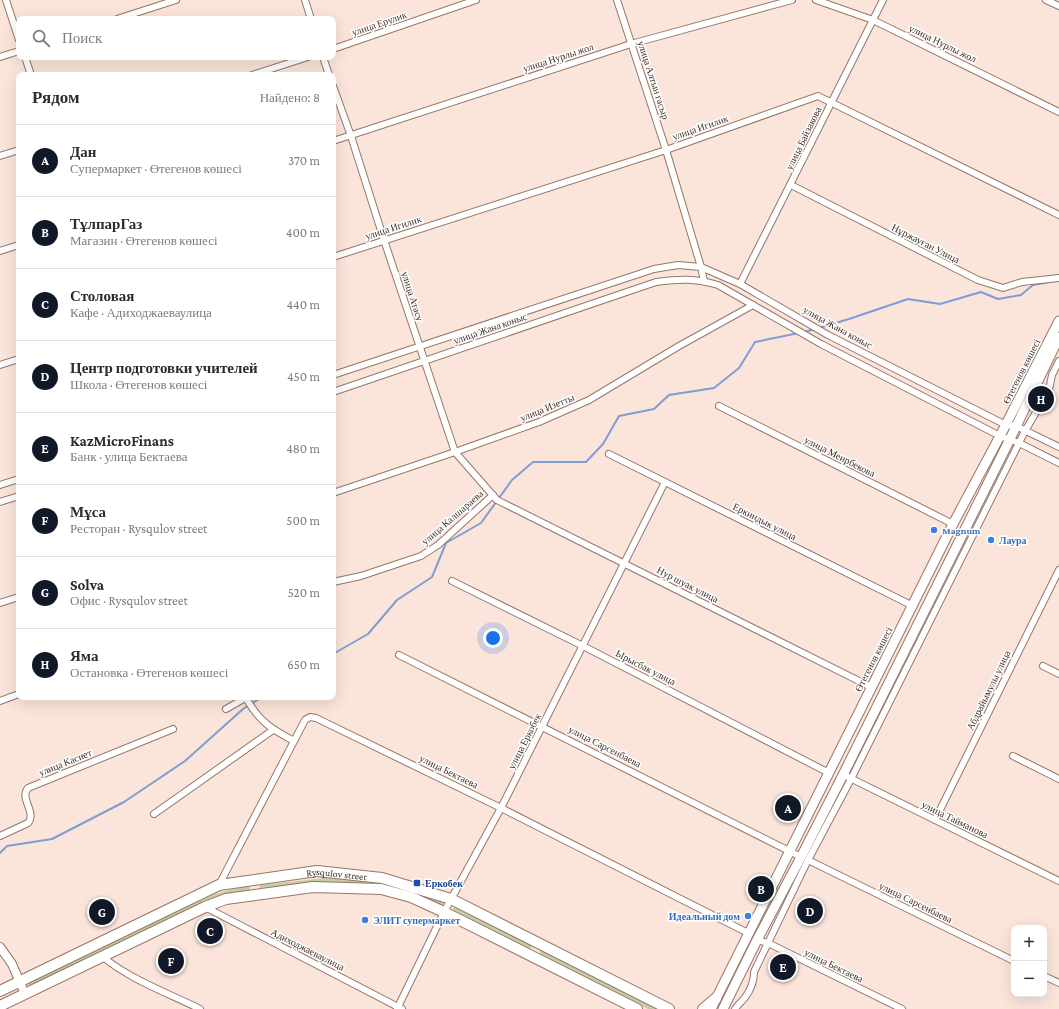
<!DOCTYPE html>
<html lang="ru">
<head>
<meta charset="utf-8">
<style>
  body { margin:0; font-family:"Crimson Pro",serif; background:#f2f2f3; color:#2b2b33 }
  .controls { position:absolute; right:12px; bottom:12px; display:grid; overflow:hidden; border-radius:8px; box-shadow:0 4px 16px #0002 }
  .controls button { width:36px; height:36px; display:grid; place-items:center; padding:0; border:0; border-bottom:1px solid #e1e1e2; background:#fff; color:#2b2b33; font:20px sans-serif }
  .you { position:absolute; left:493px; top:638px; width:14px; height:14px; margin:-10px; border:3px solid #fff; border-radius:50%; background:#1a73e8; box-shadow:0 0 0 6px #1a73e833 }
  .badge { display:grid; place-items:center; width:26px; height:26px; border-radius:50%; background:#111827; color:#fff; font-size:13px; font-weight:700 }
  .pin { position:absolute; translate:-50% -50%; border:2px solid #fff; box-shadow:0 1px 4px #0006 }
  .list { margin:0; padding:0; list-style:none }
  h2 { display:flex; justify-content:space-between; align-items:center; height:52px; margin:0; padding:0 16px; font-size:17px }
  h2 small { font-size:13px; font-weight:400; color:#7c7c81 }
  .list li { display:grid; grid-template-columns:26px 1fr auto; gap:12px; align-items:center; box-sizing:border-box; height:72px; padding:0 16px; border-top:1px solid #e1e1e2 }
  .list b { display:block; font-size:15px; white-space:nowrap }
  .list p { margin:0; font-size:13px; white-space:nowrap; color:#7c7c81 }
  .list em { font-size:13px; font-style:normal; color:#7c7c81 }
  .icon { flex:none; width:22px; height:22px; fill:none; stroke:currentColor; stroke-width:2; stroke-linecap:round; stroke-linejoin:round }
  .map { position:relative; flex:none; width:1059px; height:1009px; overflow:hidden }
  .search { position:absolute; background:#fff; box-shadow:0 4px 16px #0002; left:16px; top:16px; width:320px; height:44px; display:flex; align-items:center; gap:10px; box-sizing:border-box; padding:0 14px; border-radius:8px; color:#7c7c81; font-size:15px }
  .panel { position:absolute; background:#fff; box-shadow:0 4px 16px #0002; left:16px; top:72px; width:320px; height:628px; border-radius:8px }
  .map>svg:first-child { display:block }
  .green { fill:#c3cda1 }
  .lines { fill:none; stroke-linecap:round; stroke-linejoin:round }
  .stream { stroke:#809dd3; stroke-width:2 }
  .minor-casing { stroke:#967667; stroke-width:8 }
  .tertiary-casing { stroke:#967667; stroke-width:10 }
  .secondary-casing { stroke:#967667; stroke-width:11 }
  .primary-casing { stroke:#967667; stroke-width:12 }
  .minor { stroke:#fff; stroke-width:6 }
  .tertiary { stroke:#fff; stroke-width:8 }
  .secondary { stroke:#fff; stroke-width:9 }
  .primary { stroke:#fff; stroke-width:10 }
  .shop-dot { fill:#3f7fe0; stroke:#fff; stroke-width:1.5 }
  .transit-dot { fill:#1a4fb4; stroke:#fff; stroke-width:1.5 }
  .labels { text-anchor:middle; stroke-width:3; stroke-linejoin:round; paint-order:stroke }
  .street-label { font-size:10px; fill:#3c2e28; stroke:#fff }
  .shop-label { font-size:10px; font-weight:bold; fill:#366cbe; stroke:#fff; text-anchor:start }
  .transit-label { font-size:10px; font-weight:bold; fill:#164399; stroke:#fff; text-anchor:start }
</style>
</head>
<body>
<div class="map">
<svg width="1059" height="1009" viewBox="0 0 1059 1009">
  <rect width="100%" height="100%" fill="#fbe5db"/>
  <g class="green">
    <polygon points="335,877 382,882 444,901 442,906 381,885 336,882 260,888 260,885"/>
    <polygon points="249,885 250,891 216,897 29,986 27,982 215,894"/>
    <polygon points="455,906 532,945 530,950 452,910"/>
    <polygon points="542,948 662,1009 648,1009 540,954"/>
  </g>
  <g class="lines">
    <g class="stream">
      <polyline points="819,328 849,319 908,299 940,304 981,292 998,299 1021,295 1033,285 1055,281"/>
      <polyline points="804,332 815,329"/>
      <polyline points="333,654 368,634 397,600 432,577 446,543 481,523 512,480 533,462 586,462 603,444 619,416 654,409 669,395 714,388 739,368 755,342 799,333"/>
      <polyline points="0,853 7,846 52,839 124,802 185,761 243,709 262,697"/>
    </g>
    <defs>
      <g id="minor">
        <polyline points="6,0 19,40"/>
        <polyline points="305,0 311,19"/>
        <polyline points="617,0 666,150 701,267 704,281"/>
        <polyline points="816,0 873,20 1059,112"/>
        <polyline points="1046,0 1059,6"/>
        <polyline points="117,19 176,0"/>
        <polyline points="333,49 476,0"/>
        <polyline points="0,57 19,51"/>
        <polyline points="25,57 31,75"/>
        <polyline points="323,57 329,75"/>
        <polyline points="252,75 308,57"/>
        <polyline points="333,86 351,136 384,240 455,452 497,500 871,687"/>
        <polyline points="333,141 631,44 792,0"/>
        <polyline points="0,156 19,150"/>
        <polyline points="791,185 978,280 1003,288 1022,282 1059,278"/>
        <polyline points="0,251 19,245"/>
        <polyline points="333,257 666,150 818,96 1059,215"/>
        <polyline points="740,284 883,0"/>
        <polyline points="0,365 19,359"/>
        <polyline points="333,375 654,269 678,265 701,267 740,284 828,335 1006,425 1016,426 1059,447"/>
        <path d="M333 392 656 282C679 279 695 278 718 285L821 344 1000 436 1019 443 1059 463"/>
        <polyline points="719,406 953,524"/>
        <polyline points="609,454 913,606"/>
        <polyline points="0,485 19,479"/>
        <polyline points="333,493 455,452 539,422 589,400 679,346 753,305"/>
        <polyline points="0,502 19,496"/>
        <polyline points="452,581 583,646 829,773"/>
        <polyline points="333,582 361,576 421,556 438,545 493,495"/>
        <polyline points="0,603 19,597"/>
        <polyline points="399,655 801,857"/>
        <polyline points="1043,666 1059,674"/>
        <path d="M246 698C259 721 271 729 294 741"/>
        <polyline points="0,701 19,694"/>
        <polyline points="226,709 247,697"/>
        <polyline points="1013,756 1059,779"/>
        <polyline points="848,777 1059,881"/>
        <polyline points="154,814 273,730"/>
        <polyline points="935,820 1059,570"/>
        <path d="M0 836 28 823C37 812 19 799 28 788L173 729"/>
        <polyline points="808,860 1014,961"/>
        <polyline points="219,885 305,720 310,717 316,718 501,808 748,933"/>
        <polyline points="205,907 402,1009"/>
        <polyline points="757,940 768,943 902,1009"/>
        <path d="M103 957C131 980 168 993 200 1009"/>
        <polyline points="1044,976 1059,983"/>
        <polyline points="397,1009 444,912 501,808 665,482"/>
        <path d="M735 1009C738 1004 743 1001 746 996 751 989 754 981 754 972L808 860 851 779 1025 431 1049 390 1052 375 1059 361"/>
      </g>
      <polyline id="tertiary" points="0,947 12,964 25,994"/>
      <g id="secondary">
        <polyline points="711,1009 953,524 1000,436 1059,321"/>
        <polyline points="723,1009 757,940 801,857 843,775 1010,439 1059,337"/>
      </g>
      <g id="primary">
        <path id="s1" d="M0 991 219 885 317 871 382 878 451 899 669 1009"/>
        <polyline points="0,1006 205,907 226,899 313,887 381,889 411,897 444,912 637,1009"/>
        <polyline points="703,1009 716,998"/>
      </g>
    </defs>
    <use href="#minor" class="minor-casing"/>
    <use href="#tertiary" class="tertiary-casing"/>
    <use href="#secondary" class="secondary-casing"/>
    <use href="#primary" class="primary-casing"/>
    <use href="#minor" class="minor"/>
    <use href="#tertiary" class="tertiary"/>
    <use href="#secondary" class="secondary"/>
    <use href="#primary" class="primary"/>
  </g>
  <g class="shop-dot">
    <circle cx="934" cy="530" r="4"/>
    <circle cx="991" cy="540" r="4"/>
    <circle cx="748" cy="916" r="4"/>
    <circle cx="365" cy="920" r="4"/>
  </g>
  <rect class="transit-dot" x="413" y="879" width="8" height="8" rx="2"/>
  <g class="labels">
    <g class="street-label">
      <text transform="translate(379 23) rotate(-19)" y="4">улица Ерулик</text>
      <text transform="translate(943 43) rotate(26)" y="4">улица Нурлы жол</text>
      <text transform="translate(558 57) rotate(-18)" y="4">улица Нурлы жол</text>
      <text transform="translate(654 80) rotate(72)" y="4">улица Алтын гасыр</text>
      <text transform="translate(700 127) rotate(-19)" y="4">улица Игилик</text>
      <text transform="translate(803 138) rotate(-64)" y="4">улица Байзакова</text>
      <text transform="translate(393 227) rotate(-18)" y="4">улица Игилик</text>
      <text transform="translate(926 243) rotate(27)" y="4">Нұржауған Улица</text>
      <text transform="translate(413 296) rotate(72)" y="4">улица Атасу</text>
      <text transform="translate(838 327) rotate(29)" y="4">улица Жана коныс</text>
      <text transform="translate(490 328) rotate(-19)" y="4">улица Жана коныс</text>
      <text transform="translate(1021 371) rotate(-63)" y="4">Өтегенов көшесі</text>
      <text transform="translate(547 407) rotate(-22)" y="4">улица Изетты</text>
      <text transform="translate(840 456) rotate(27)" y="4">улица Меирбекова</text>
      <text transform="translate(452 517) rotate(-41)" y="4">улица Калшараева</text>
      <text transform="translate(765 521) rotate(27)" y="4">Еркиндык улица</text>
      <text transform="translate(688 584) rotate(27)" y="4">Нур шуак улица</text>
      <text transform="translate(873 659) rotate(-63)" y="4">Өтегенов көшесі</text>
      <text transform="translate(646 667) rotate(27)" y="4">Ырысбак улица</text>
      <text transform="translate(988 690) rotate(-64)" y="4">Абдрайымулы улица</text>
      <text transform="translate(524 741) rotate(-63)" y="4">улица Еркобек</text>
      <text transform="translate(605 746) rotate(27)" y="4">улица Сарсенбаева</text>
      <text transform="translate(65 762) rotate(-22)" y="4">улица Касиет</text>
      <text transform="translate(449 771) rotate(26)" y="4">улица Бектаева</text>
      <text transform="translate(955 819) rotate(26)" y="4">улица Тайманова</text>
      <text dy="4" stroke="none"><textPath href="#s1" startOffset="362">Rysqulov street</textPath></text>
      <text transform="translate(916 902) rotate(26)" y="4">улица Сарсенбаева</text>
      <text transform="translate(308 949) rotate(27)" y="4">Адиходжаеваулица</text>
      <text transform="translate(834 965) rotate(26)" y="4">улица Бектаева</text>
    </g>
    <g class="shop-label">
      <text x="942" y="534">Magnum</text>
      <text x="999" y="544">Лаура</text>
      <text x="740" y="920" text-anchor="end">Идеальный дом</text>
      <text x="373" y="924">ЭЛИТ супермаркет</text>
    </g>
    <g class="transit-label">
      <text x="425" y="887">Еркобек</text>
    </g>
  </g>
</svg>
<div class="controls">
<button>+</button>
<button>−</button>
</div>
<div class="you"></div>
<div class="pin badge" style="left:788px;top:808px">A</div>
<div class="pin badge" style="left:761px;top:889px">B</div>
<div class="pin badge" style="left:210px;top:931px">C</div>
<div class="pin badge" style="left:810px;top:911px">D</div>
<div class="pin badge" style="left:783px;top:967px">E</div>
<div class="pin badge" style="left:171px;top:961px">F</div>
<div class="pin badge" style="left:102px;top:912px">G</div>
<div class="pin badge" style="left:1041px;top:399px">H</div>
<div class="search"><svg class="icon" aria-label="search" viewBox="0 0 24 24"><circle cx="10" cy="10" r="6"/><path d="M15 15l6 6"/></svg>Поиск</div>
<section class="panel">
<h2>Рядом<small>Найдено: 8</small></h2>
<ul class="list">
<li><span class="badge">A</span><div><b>Дан</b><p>Супермаркет · Өтегенов көшесі</p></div><em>370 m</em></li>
<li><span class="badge">B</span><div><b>ТұлпарГаз</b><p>Магазин · Өтегенов көшесі</p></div><em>400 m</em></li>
<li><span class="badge">C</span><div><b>Столовая</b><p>Кафе · Адиходжаеваулица</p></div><em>440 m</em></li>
<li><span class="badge">D</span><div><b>Центр подготовки учителей</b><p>Школа · Өтегенов көшесі</p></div><em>450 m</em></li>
<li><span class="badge">E</span><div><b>KazMicroFinans</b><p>Банк · улица Бектаева</p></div><em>480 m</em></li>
<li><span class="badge">F</span><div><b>Мұса</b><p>Ресторан · Rysqulov street</p></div><em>500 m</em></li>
<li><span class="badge">G</span><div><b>Solva</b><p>Офис · Rysqulov street</p></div><em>520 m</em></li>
<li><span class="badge">H</span><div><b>Яма</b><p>Остановка · Өтегенов көшесі</p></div><em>650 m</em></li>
</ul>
</section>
</div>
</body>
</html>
